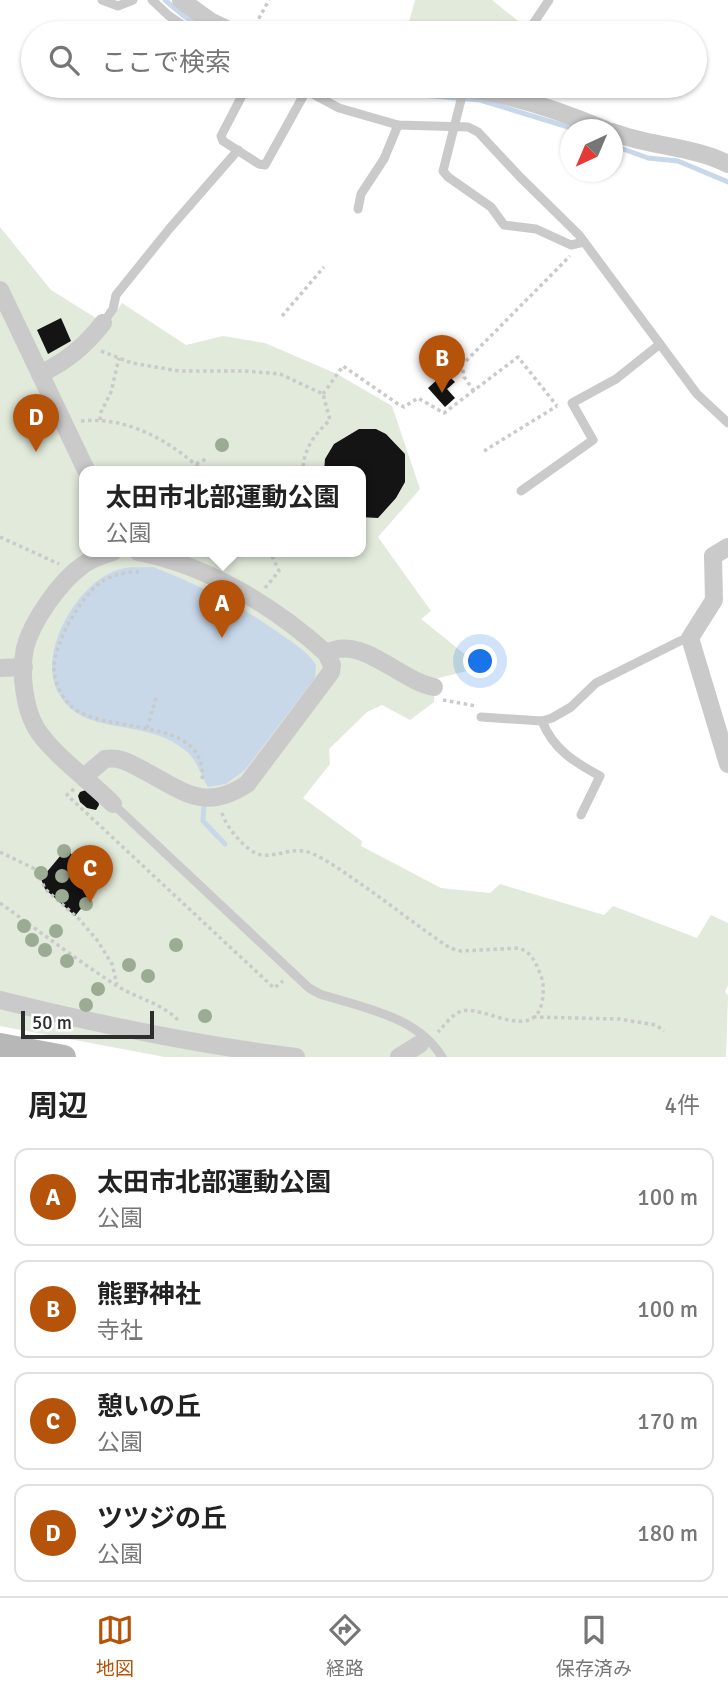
<!DOCTYPE html>
<html lang="ja">
<head>
<meta charset="utf-8">
<style>
  body { margin:0; font-family:Signika,"Noto Sans JP",sans-serif; background:#f6f6f6; color:#222 }
  .compass { position:absolute; left:560px; top:119px; width:63px; height:63px; border-radius:50%; background:#fff; box-shadow:0 2px 5px #0004; rotate:224deg }
  .scale { position:absolute; left:21px; bottom:18px; width:133px; box-sizing:border-box; padding-left:7px; border:4px solid #2d2d2d; border-top:0; font-size:19px; line-height:24px; white-space:nowrap; color:#2d2d2d; -webkit-text-stroke:5px #fff; paint-order:stroke }
  .you { position:absolute; left:481px; top:662px; width:24px; height:24px; margin:-18px; border:5px solid #fff; border-radius:50%; background:#1a73e8; box-shadow:0 0 0 10px #1a73e833 }
  .badge { display:grid; place-items:center; width:46px; height:46px; border-radius:50%; background:#b45309; color:#fff; font-size:23px; font-weight:700 }
  .pin { position:absolute; translate:-50% -58px; filter:drop-shadow(0 2px 4px #0008) }
  .pin::after { content:''; position:absolute; top:37px; width:24px; height:21px; background:inherit; clip-path:polygon(0 0,100% 0,50% 100%) }
  .popup { position:absolute; left:79px; top:466px; width:287px; height:91px; box-sizing:border-box; display:grid; place-content:center; border-radius:14px; background:#fff; filter:drop-shadow(0 2px 5px #0005); font-size:23px; white-space:nowrap; color:#767676 }
  .popup b { font-size:26px; color:#222 }
  .popup::after { content:''; position:absolute; left:50%; top:100%; margin-left:-14px; border:14px solid transparent; border-top-color:#fff }
  .list { margin:0; padding:0; list-style:none }
  h2 { display:flex; justify-content:space-between; align-items:center; height:91px; margin:0; padding:0 28px; font-size:30px }
  h2 small { font-size:23px; font-weight:400; color:#767676 }
  .list li { display:grid; grid-template-columns:46px 1fr auto; gap:21px; align-items:center; box-sizing:border-box; height:98px; margin:0 14px 14px; padding:0 14px; border:2px solid #e0e0e0; border-radius:14px }
  .list b { display:block; font-size:26px; white-space:nowrap }
  .list p { margin:0; font-size:23px; white-space:nowrap; color:#767676 }
  .list em { font-size:23px; font-style:normal; color:#767676 }
  .icon { flex:none; width:38px; height:38px; fill:none; stroke:currentColor; stroke-width:2; stroke-linecap:round; stroke-linejoin:round }
  .map { position:relative; flex:none; width:728px; height:1057px; overflow:hidden }
  .search { position:absolute; background:#fff; box-shadow:0 2px 5px #0004; left:21px; right:21px; top:21px; height:77px; display:flex; align-items:center; gap:18px; box-sizing:border-box; padding:0 24px; border-radius:38px; color:#767676; font-size:26px }
  .sheet { height:539px; background:#fff }
  nav { display:flex; justify-content:space-around; align-items:center; box-sizing:border-box; height:98px; border-top:2px solid #e0e0e0; background:#fff; font-size:19px; color:#767676 }
  nav a { display:grid; justify-items:center; gap:4px }
  nav .on { color:#b45309 }
  .map>svg:first-child { display:block }
  .green { fill:#e1eadb; fill-rule:evenodd }
  .water { fill:#c8d8e9 }
  .lines { fill:none; stroke-linecap:round; stroke-linejoin:round }
  .stream { stroke:#c8d8e9; stroke-width:5 }
  .building { fill:#141414 }
  .path { stroke:#cacaca; stroke-width:3.5; stroke-dasharray:3.5 3.5; stroke-linecap:butt }
  .lane { stroke:#cacaca; stroke-width:9 }
  .street { stroke:#cacaca; stroke-width:18 }
  .secondary { stroke:#b7b7b7; stroke-width:24 }
  .tree { fill:#9cab94 }
</style>
</head>
<body>
<div class="map">
<svg width="728" height="1057" viewBox="0 0 728 1057">
  <rect width="100%" height="100%" fill="#fff"/>
  <g class="green">
    <polygon points="415,0 492,0 522,24 516,33 406,33"/>
    <path d="M0 227 51 290 107 325 122 303 186 345 223 336 265 343 337 374 392 406 420 489 378 537 431 611 421 619 467 656 471 670 435 679 434 702 410 720 382 705 367 712 329 749 330 764 303 798 362 841 361 846 441 888 490 893 500 884 604 915 613 906 697 938 711 915 728 923V985L725 992 728 995 726 1057H165L0 1026ZM84 472H360V552H84Z"/>
  </g>
  <path class="water" d="M153 567C199 585 239 604 279 633 292 642 307 651 316 665L315 678 245 770 226 784 208 787C201 775 197 760 186 751 145 716 85 739 59 694 35 654 79 579 121 569 131 566 143 568 153 567Z"/>
  <g class="lines">
    <g class="stream">
      <polyline points="165,0 184,16 212,33"/>
      <polyline points="377,86 410,94 480,100 578,130"/>
      <polyline points="612,145 648,158 678,161 728,182"/>
      <polyline points="204,802 203,821 225,844"/>
    </g>
  </g>
  <g class="building">
    <polygon points="61,318 71,341 48,354 37,330"/>
    <polygon points="448,375 455,382 447,389 455,398 445,407 428,388 438,379 440,382"/>
    <polygon points="359,429 376,429 386,434 405,454 405,482 396,498 378,518 360,517 360,472 324,472 325,459 334,444"/>
    <polygon points="86,790 98,800 99,805 96,810 87,808 80,802 78,796 80,792"/>
    <polygon points="66,849 102,883 75,916 45,889 41,879"/>
  </g>
  <g class="lines">
    <g class="path">
      <polyline points="252,31 269,0"/>
      <polyline points="282,316 324,267"/>
      <path d="M101 351 132 363 179 371H245L280 374 323 394 330 420C314 435 303 449 303 472"/>
      <polyline points="474,391 464,377 462,365 570,256"/>
      <polyline points="323,394 343,366 398,404 404,407 418,398 444,413 518,357 557,406"/>
      <polyline points="100,420 101,412 111,392 119,358"/>
      <path d="M81 421C128 416 170 441 204 472"/>
      <polyline points="484,451 557,406"/>
      <polyline points="196,464 208,458"/>
      <polyline points="0,537 59,564"/>
      <path d="M139 572C129 571 113 575 103 581 82 594 54 643 54 668 54 681 61 697 71 706 102 736 210 713 202 782"/>
      <polyline points="265,588 279,571 270,552"/>
      <polyline points="443,700 476,706"/>
      <polyline points="147,728 157,695"/>
      <polyline points="74,789 67,795 274,988 283,981"/>
      <path d="M222 813C226 827 247 853 262 855 279 857 293 846 311 853 329 861 345 873 361 884 391 905 420 928 450 948L461 951 519 948C530 952 535 960 539 971 544 981 544 991 542 1002 534 1043 484 1005 462 1011 452 1014 445 1025 438 1032"/>
      <polyline points="0,852 37,870 45,889 79,919 97,940 112,964 117,984"/>
      <path d="M0 903C39 931 77 960 117 986 138 999 162 1003 179 1021"/>
      <polyline points="533,1017 619,1019 656,1025 664,1031"/>
    </g>
    <g class="lane">
      <polyline points="102,0 118,6 133,0"/>
      <polyline points="152,0 168,15 194,33"/>
      <polyline points="527,33 549,0"/>
      <polyline points="247,86 221,136 223,141 259,164 265,165 306,91"/>
      <polyline points="298,86 339,108 398,125 468,127 478,132 520,177 579,235 697,394 728,423"/>
      <polyline points="464,88 443,171 448,177 491,207 504,225 536,229 571,245 584,242"/>
      <polyline points="358,209 361,194 384,159 398,125"/>
      <polyline points="103,323 113,309 116,295 170,228 238,150"/>
      <polyline points="521,491 593,440 572,403 616,379 660,344"/>
      <polyline points="481,717 542,721 552,718 571,707 596,683 680,641 690,638"/>
      <path d="M542 721C553 749 574 762 600 776L581 815"/>
      <path d="M113 804 309 988 320 994C363 1008 417 1016 442 1057"/>
    </g>
    <g class="street">
      <polyline points="181,0 210,21 235,33"/>
      <path d="M448 86C503 91 556 109 606 130"/>
      <path d="M612 132C651 147 693 146 728 164"/>
      <polyline points="0,290 87,472"/>
      <path d="M40 374C67 361 85 346 103 323"/>
      <polyline points="728,547 713,556 714,600 690,638 728,764"/>
      <path d="M326 653C362 634 398 680 434 687"/>
      <polyline points="0,668 24,667"/>
      <path d="M85 776 105 759C120 757 128 762 141 769 182 790 203 813 247 784L331 672 332 665 326 653C275 607 207 565 138 552"/>
      <path d="M113 804C90 781 52 754 36 728 24 707 20 672 25 648 32 621 60 581 83 565 92 558 103 555 113 552"/>
      <path d="M0 1000C97 1024 197 1045 296 1057"/>
      <polyline points="399,1057 420,1044"/>
    </g>
    <polyline class="secondary" points="0,1045 64,1057"/>
  </g>
  <g class="tree">
    <circle cx="222" cy="445" r="7"/>
    <circle cx="64" cy="851" r="7"/>
    <circle cx="88" cy="871" r="7"/>
    <circle cx="41" cy="873" r="7"/>
    <circle cx="62" cy="876" r="7"/>
    <circle cx="62" cy="896" r="7"/>
    <circle cx="86" cy="904" r="7"/>
    <circle cx="24" cy="926" r="7"/>
    <circle cx="56" cy="931" r="7"/>
    <circle cx="32" cy="940" r="7"/>
    <circle cx="176" cy="945" r="7"/>
    <circle cx="45" cy="950" r="7"/>
    <circle cx="67" cy="961" r="7"/>
    <circle cx="129" cy="965" r="7"/>
    <circle cx="148" cy="976" r="7"/>
    <circle cx="98" cy="989" r="7"/>
    <circle cx="86" cy="1005" r="7"/>
    <circle cx="205" cy="1016" r="7"/>
  </g>
</svg>
<svg class="compass" viewBox="-18 -18 36 36"><path d="M0-13l5 13h-10z" fill="#e53935"/><path d="M0 13l5-13h-10z" fill="#767676"/></svg>
<div class="scale">50 m</div>
<div class="you"></div>
<div class="pin badge" style="left:222px;top:638px">A</div>
<div class="popup"><b>太田市北部運動公園</b>公園</div>
<div class="pin badge" style="left:442px;top:393px">B</div>
<div class="pin badge" style="left:90px;top:903px">C</div>
<div class="pin badge" style="left:36px;top:452px">D</div>
<div class="search"><svg class="icon" aria-label="search" viewBox="0 0 24 24"><circle cx="10" cy="10" r="6"/><path d="M15 15l6 6"/></svg>ここで検索</div>
</div>
<section class="sheet">
<h2>周辺<small>4件</small></h2>
<ul class="list">
<li><span class="badge">A</span><div><b>太田市北部運動公園</b><p>公園</p></div><em>100 m</em></li>
<li><span class="badge">B</span><div><b>熊野神社</b><p>寺社</p></div><em>100 m</em></li>
<li><span class="badge">C</span><div><b>憩いの丘</b><p>公園</p></div><em>170 m</em></li>
<li><span class="badge">D</span><div><b>ツツジの丘</b><p>公園</p></div><em>180 m</em></li>
</ul>
</section>
<nav>
<a class="on"><svg class="icon" aria-label="map" viewBox="0 0 24 24"><path d="M3 6l6-2 6 2 6-2v14l-6 2-6-2-6 2zM9 4v14M15 6v14"/></svg>地図</a>
<a><svg class="icon" aria-label="directions" viewBox="0 0 24 24"><path d="M12 3l9 9-9 9-9-9zM9 14v-3h6M13 9l2 2-2 2"/></svg>経路</a>
<a><svg class="icon" aria-label="saved" viewBox="0 0 24 24"><path d="M7 4h10v16l-5-4-5 4z"/></svg>保存済み</a>
</nav>
</body>
</html>
